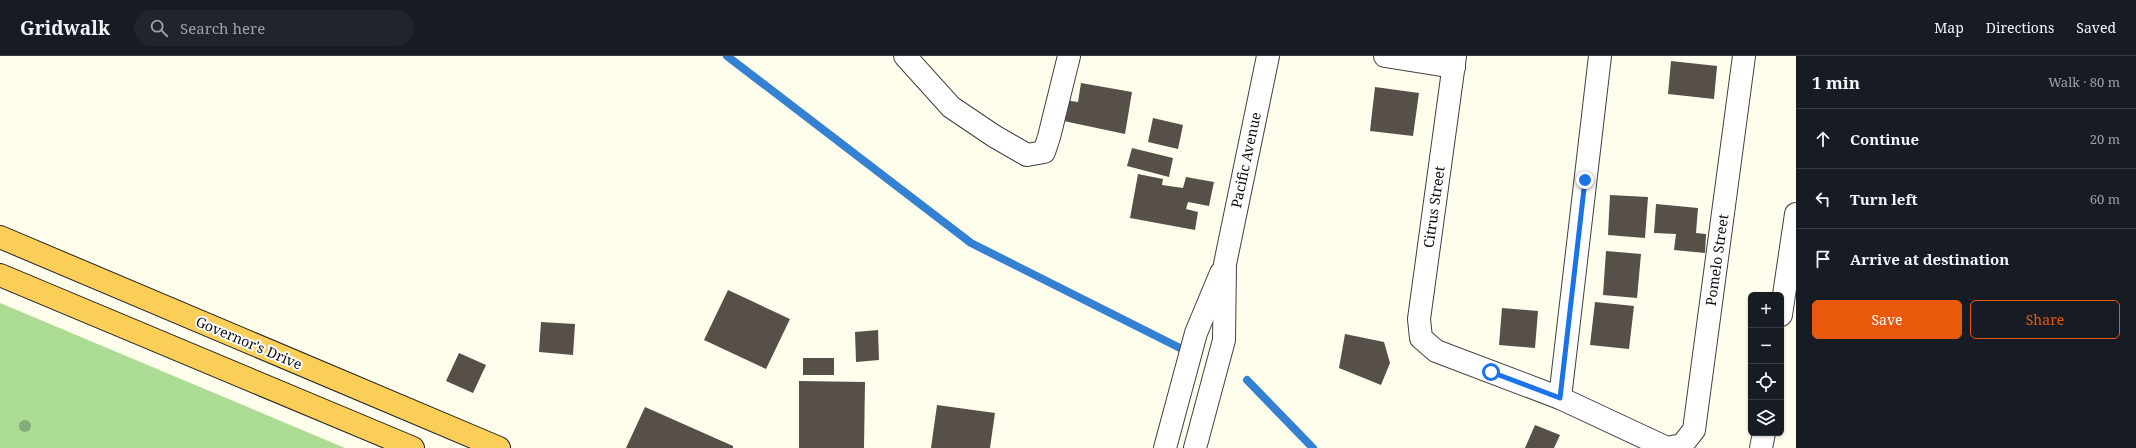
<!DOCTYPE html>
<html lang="en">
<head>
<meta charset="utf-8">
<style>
  body { margin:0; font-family:"Noto Serif",serif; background:#20242c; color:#f1f3f6 }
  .controls { position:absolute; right:12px; bottom:12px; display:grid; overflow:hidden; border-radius:6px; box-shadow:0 1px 3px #0004 }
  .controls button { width:36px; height:36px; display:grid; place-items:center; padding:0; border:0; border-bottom:1px solid #363941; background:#171b24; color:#f1f3f6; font:20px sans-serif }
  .stop { position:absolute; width:12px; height:12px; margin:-9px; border:3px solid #1a73e8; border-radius:50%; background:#fff }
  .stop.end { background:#1a73e8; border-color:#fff; box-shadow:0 1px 4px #0008 }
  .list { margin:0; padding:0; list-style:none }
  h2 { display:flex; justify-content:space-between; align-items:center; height:52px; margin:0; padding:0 16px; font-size:17px }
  h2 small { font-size:13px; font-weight:400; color:#9ea1a6 }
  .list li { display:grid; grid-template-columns:26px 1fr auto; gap:12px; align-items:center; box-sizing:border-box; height:60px; padding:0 16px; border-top:1px solid #363941 }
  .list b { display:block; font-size:15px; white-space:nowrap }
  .list em { font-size:13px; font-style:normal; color:#9ea1a6 }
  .actions { display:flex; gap:8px; padding:12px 16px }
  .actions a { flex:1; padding:9px 0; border:1px solid #ea580c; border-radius:6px; text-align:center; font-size:14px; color:#ea580c }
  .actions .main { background:#ea580c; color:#fff }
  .icon { flex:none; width:22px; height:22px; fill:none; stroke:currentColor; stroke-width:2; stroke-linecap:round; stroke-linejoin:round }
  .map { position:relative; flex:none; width:1796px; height:392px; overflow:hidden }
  header { display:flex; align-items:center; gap:24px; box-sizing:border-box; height:56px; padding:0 20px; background:#171b24; border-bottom:1px solid #363941 }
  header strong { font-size:19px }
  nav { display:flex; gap:22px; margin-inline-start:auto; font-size:14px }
  .search { width:280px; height:36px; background:#20242c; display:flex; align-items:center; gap:10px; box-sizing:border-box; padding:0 14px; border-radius:22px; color:#9ea1a6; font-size:15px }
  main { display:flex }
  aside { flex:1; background:#171b24 }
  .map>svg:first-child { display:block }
  .forest { fill:#acdc94 }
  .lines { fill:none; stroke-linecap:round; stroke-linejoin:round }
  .stream { stroke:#3480d2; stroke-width:8 }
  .building { fill:#565049 }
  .minor-casing { stroke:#404040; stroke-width:24 }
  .trunk-casing { stroke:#1e1e1e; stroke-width:24 }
  .minor { stroke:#fff; stroke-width:22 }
  .trunk { stroke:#fbce58; stroke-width:22 }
  .tree { fill:#85ab7a }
  .route { stroke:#1a73e8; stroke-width:5 }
  .labels { text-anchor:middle; stroke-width:4; stroke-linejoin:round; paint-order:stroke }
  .street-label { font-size:14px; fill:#0d0d0d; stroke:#fff }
</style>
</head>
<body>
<header>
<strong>Gridwalk</strong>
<div class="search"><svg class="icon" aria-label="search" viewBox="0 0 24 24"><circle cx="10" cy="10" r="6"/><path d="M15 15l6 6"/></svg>Search here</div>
<nav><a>Map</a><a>Directions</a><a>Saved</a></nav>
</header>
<main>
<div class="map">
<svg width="1796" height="392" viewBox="0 0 1796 392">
  <rect width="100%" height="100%" fill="#fffeed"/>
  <polygon class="forest" points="0,247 345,392 0,392"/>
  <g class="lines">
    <g class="stream">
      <polyline points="727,0 971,187 1180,292"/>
      <polyline points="1247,324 1313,392"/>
    </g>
  </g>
  <g class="building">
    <polygon points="1671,5 1717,10 1714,43 1668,38"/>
    <polygon points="1081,27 1132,36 1125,78 1059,64 1064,44 1078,46"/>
    <polygon points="1375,31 1419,37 1413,80 1370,75"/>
    <polygon points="1153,62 1183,69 1178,93 1148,86"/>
    <polygon points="1132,92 1173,102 1169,121 1127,110"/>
    <polygon points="1138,118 1163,123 1162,129 1183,132 1186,121 1214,126 1209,150 1188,146 1186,153 1198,156 1195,174 1130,162"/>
    <polygon points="1610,139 1648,141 1645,182 1608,179"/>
    <polygon points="1656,148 1698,152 1696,177 1706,178 1705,197 1674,194 1676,178 1654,177"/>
    <polygon points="1606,195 1641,198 1637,242 1603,239"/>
    <polygon points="728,234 790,263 766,313 704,284"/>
    <polygon points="1595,246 1634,250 1629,293 1590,289"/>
    <polygon points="1502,252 1538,255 1535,292 1499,289"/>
    <polygon points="541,266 575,268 573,299 539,296"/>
    <polygon points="878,274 879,304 856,306 855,276"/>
    <polygon points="1345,278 1384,286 1390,307 1381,329 1339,312"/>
    <polygon points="459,297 486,309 473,337 446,325"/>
    <rect x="803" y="302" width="31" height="17"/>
    <polygon points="799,325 865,326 864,392 799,392"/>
    <polygon points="937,349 995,357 990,392 931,392"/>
    <polygon points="645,351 733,390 733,392 626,392"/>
    <polygon points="1535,369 1560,379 1554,392 1525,392"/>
  </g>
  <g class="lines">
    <defs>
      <g id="minor">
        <polyline points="905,0 951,51 994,80 1027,99 1044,96 1049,81 1069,0"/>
        <polyline points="1385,0 1454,11"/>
        <polyline points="1455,0 1419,263 1421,282 1436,295 1560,342 1667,392"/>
        <polyline points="1781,259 1796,158"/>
        <polyline points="1560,342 1600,0"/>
        <polyline points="1165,392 1196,277 1221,217"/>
        <polyline points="1195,392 1224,284 1225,208 1268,0"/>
        <polyline points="1667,392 1682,389 1694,374 1744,0"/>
        <polyline points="1761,392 1764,377"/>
      </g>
      <g id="trunk">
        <polyline points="0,181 499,392"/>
        <polyline points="0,219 413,392"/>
      </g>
    </defs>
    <use href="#minor" class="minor-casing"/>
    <use href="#trunk" class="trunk-casing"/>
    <use href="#minor" class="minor"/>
    <use href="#trunk" class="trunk"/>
  </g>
  <circle class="tree" cx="25" cy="370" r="6"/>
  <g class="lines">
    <polyline class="route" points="1491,316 1560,342 1585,124"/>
  </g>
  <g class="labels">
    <g class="street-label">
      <text transform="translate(1246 104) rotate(-78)" y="5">Pacific Avenue</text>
      <text transform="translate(1434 151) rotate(-82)" y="5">Citrus Street</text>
      <text transform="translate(1717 204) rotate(-82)" y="5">Pomelo Street</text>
      <text transform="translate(249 287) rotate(23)" y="5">Governor's Drive</text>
    </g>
  </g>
</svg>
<div class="controls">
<button>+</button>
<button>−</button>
<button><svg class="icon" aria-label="locate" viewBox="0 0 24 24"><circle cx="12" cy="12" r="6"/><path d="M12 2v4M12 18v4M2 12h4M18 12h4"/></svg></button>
<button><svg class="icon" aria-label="layers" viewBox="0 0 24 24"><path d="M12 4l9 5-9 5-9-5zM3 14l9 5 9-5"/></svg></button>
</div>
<div class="stop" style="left:1491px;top:316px"></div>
<div class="stop end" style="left:1585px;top:124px"></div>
</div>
<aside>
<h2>1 min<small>Walk · 80 m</small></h2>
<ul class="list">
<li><svg class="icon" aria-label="ahead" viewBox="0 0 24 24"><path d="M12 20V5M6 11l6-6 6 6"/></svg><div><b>Continue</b></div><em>20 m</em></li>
<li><svg class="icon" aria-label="left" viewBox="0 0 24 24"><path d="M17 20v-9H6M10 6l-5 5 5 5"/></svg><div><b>Turn left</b></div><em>60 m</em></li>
<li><svg class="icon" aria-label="arrive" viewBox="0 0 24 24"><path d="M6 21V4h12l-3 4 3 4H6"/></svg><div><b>Arrive at destination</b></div></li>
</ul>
<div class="actions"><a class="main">Save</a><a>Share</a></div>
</aside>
</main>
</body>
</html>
